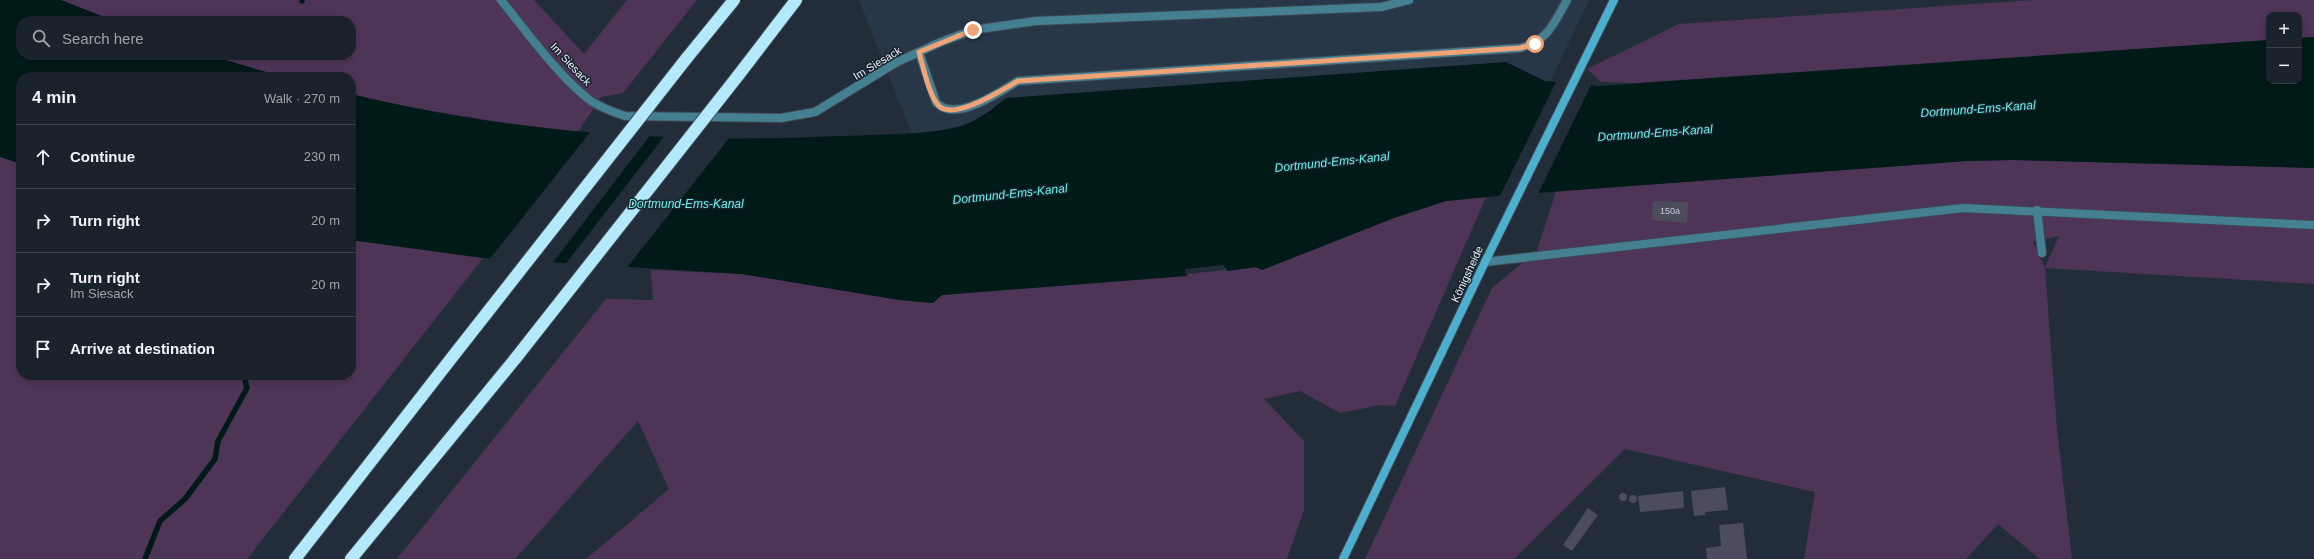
<!DOCTYPE html>
<html lang="en">
<head>
<meta charset="utf-8">
<style>
  body { margin:0; font-family:Arial,sans-serif; background:#272f37; color:#f1f3f6 }
  .controls { position:absolute; right:12px; top:12px; display:grid; overflow:hidden; border-radius:8px; box-shadow:0 2px 6px #0003 }
  .controls button { width:36px; height:36px; display:grid; place-items:center; padding:0; border:0; border-bottom:1px solid #383f47; background:#1a222b; color:#f1f3f6; font:20px sans-serif }
  .stop { position:absolute; width:12px; height:12px; margin:-9px; border:3px solid #efa377; border-radius:50%; background:#fff }
  .stop.end { background:#efa377; border-color:#fff; box-shadow:0 1px 4px #0008 }
  .list { margin:0; padding:0; list-style:none }
  h2 { display:flex; justify-content:space-between; align-items:center; height:52px; margin:0; padding:0 16px; font-size:17px }
  h2 small { font-size:13px; font-weight:400; color:#9fa4a9 }
  .list li { display:grid; grid-template-columns:26px 1fr auto; gap:12px; align-items:center; box-sizing:border-box; height:64px; padding:0 16px; border-top:1px solid #383f47 }
  .list b { display:block; font-size:15px; white-space:nowrap }
  .list p { margin:0; font-size:13px; white-space:nowrap; color:#9fa4a9 }
  .list em { font-size:13px; font-style:normal; color:#9fa4a9 }
  .icon { flex:none; width:22px; height:22px; fill:none; stroke:currentColor; stroke-width:2; stroke-linecap:round; stroke-linejoin:round }
  .map { position:relative; flex:none; width:2314px; height:559px; overflow:hidden }
  .search { position:absolute; background:#1a222b; box-shadow:0 2px 6px #0003; left:16px; top:16px; width:340px; height:44px; display:flex; align-items:center; gap:10px; box-sizing:border-box; padding:0 14px; border-radius:16px; color:#9fa4a9; font-size:15px }
  .panel { position:absolute; background:#1a222b; box-shadow:0 2px 6px #0003; left:16px; top:72px; width:340px; height:308px; border-radius:16px }
  .map>svg:first-child { display:block }
  .built { fill:#273748 }
  .green { fill:#4e3558; fill-rule:evenodd }
  .water { fill:#001a18 }
  .pier { fill:#222d39 }
  .lines { fill:none; stroke-linecap:round; stroke-linejoin:round }
  .stream { stroke:#001a18; stroke-width:5.5 }
  .building { fill:#4c4c5d }
  .service-casing { stroke:#3e4954; stroke-width:10 }
  .minor-casing { stroke:#3e4954; stroke-width:10 }
  .secondary-casing { stroke:#3e4954; stroke-width:10 }
  .motorway-casing { stroke:#3e4954; stroke-width:14 }
  .service { stroke:#458092; stroke-width:8 }
  .minor { stroke:#458092; stroke-width:8 }
  .secondary { stroke:#4bafcd; stroke-width:8 }
  .motorway { stroke:#b3e9fb; stroke-width:12 }
  .motorway-bridge-casing { stroke:#3e4954; stroke-width:14; stroke-linecap:butt }
  .motorway-bridge { stroke:#b3e9fb; stroke-width:12 }
  .route { stroke:#efa377; stroke-width:5 }
  .labels { text-anchor:middle; stroke-width:3; stroke-linejoin:round; paint-order:stroke }
  .number-label { font-size:9px; fill:#c3c8d4 }
  .street-label { font-size:11px; fill:#ebf2fb; stroke:#18232f }
  .water-label { font-size:12px; font-style:italic; fill:#6af2e8; stroke:#18232f }
</style>
</head>
<body>
<div class="map">
<svg width="2314" height="559" viewBox="0 0 2314 559">
  <rect width="100%" height="100%" fill="#222d39"/>
  <polygon class="built" points="859,0 1589,0 1531,122 934,189"/>
  <g class="green">
    <path d="M61 0H534L584 54 627 0H697L623 93 601 97 578 132C502 123 426 112 351 94V77H283L209 55H351V21H114Z"/>
    <polygon points="2034,0 2314,0 2314,37 2299,38 2299,15 2269,15 2269,40 1634,83 1601,82 1587,69 1679,24"/>
    <polygon points="0,157 21,164 21,375 351,375 351,240 483,258 247,559 0,559"/>
    <path d="M2012 160 2314 168V284L2045 268 2057 429 2072 559H2040L1998 524 1966 559H1804L1815 492 1625 449 1514 559H1365L1492 288 1537 251 1556 191 1967 161ZM2059 236 2045 267 2033 242Z"/>
    <polygon points="1486,197 1395,406 1380,405 1340,413 1300,391 1264,399 1304,441 1304,510 1287,559 586,559 669,489 638,421 515,559 397,559 606,299 653,300 651,270 742,274 899,300 933,303 941,295 1186,276 1186,272 1227,268 1227,271 1256,267 1262,270 1394,218 1446,201"/>
  </g>
  <g class="water">
    <polygon points="0,0 61,0 114,21 21,21 21,55 209,55 283,77 21,77 21,164 0,157"/>
    <path d="M2314 37V168L2012 160 1967 161 1497 196 1446 201 1394 218 1262 270 1256 267 1227 271 1226 268 1186 272V276L942 295 933 303 899 300 742 274 483 258 351 240V94C510 133 677 144 841 136 880 134 923 136 961 126 978 121 992 109 1006 98L1506 62 1545 81 1599 86 2269 40V81H2299V38Z"/>
  </g>
  <g class="pier">
    <polygon points="1557,80 1592,83 1538,194 1499,198"/>
    <polygon points="591,131 652,133 551,265 489,260"/>
    <polygon points="666,134 730,137 625,270 564,266"/>
    <polygon points="1224,265 1225,272 1225,270 1188,274 1186,277 1185,269"/>
  </g>
  <g class="lines">
    <g class="stream">
      <polyline points="302,0 302,1"/>
      <polyline points="145,559 160,521 185,499 215,459 218,441 247,388 244,375"/>
    </g>
  </g>
  <g class="building">
    <polygon points="1653,201 1688,202 1687,223 1652,220"/>
    <polygon points="1725,487 1728,510 1705,512 1706,515 1694,516 1691,491"/>
    <polygon points="1683,491 1684,508 1640,512 1638,496"/>
    <circle cx="1623" cy="497" r="4"/>
    <circle cx="1633" cy="499" r="4"/>
    <polygon points="1588,508 1598,515 1572,551 1563,545"/>
    <polygon points="1743,523 1747,559 1707,559 1706,548 1721,546 1719,525"/>
  </g>
  <g class="lines">
    <defs>
      <g id="service">
        <path d="M919 52 936 102C954 124 999 92 1018 81L1520 48C1548 41 1554 23 1567 0"/>
        <polyline points="2037,210 2042,253"/>
        <polyline points="1485,262 1963,208 2314,225"/>
      </g>
      <path id="minor" d="M501 0C526 31 560 78 591 101 602 108 613 112 625 116L781 118 815 112 897 62 941 42 973 30 1036 21 1381 7 1409 0"/>
      <polyline id="secondary" points="1343,559 1485,262 1614,0"/>
      <g id="motorway">
        <polyline points="686,59 734,0"/>
        <polyline points="737,77 796,0"/>
        <polyline points="295,559 457,351"/>
        <polyline points="351,559 515,359"/>
      </g>
    </defs>
    <use href="#service" class="service-casing"/>
    <use href="#minor" class="minor-casing"/>
    <use href="#secondary" class="secondary-casing"/>
    <use href="#motorway" class="motorway-casing"/>
    <use href="#service" class="service"/>
    <use href="#minor" class="minor"/>
    <use href="#secondary" class="secondary"/>
    <use href="#motorway" class="motorway"/>
    <defs>
      <g id="motorway-bridge">
        <polyline points="457,351 686,59"/>
        <polyline points="515,359 737,77"/>
      </g>
    </defs>
    <use href="#motorway-bridge" class="motorway-bridge-casing"/>
    <use href="#motorway-bridge" class="motorway-bridge"/>
  </g>
  <g class="lines">
    <path class="route" d="M973 30 919 52C923 66 929 96 939 106 955 121 1003 89 1018 81L1520 48 1535 44"/>
  </g>
  <g class="labels">
    <g class="number-label">
      <text x="1670" y="214">150a</text>
    </g>
    <g class="street-label">
      <text transform="translate(877 63) rotate(-31)" y="4">Im Siesack</text>
      <text transform="translate(571 64) rotate(47)" y="4">Im Siesack</text>
      <text transform="translate(1467 274) rotate(-65)" y="4">Königsheide</text>
    </g>
    <g class="water-label">
      <text transform="translate(1978 109) rotate(-4)" y="4">Dortmund-Ems-Kanal</text>
      <text transform="translate(1655 133) rotate(-4)" y="4">Dortmund-Ems-Kanal</text>
      <text transform="translate(1332 162) rotate(-6)" y="4">Dortmund-Ems-Kanal</text>
      <text transform="translate(1010 194) rotate(-6)" y="4">Dortmund-Ems-Kanal</text>
      <text x="686" y="208">Dortmund-Ems-Kanal</text>
    </g>
  </g>
</svg>
<div class="controls">
<button>+</button>
<button>−</button>
</div>
<div class="stop" style="left:1535px;top:44px"></div>
<div class="stop end" style="left:973px;top:30px"></div>
<div class="search"><svg class="icon" aria-label="search" viewBox="0 0 24 24"><circle cx="10" cy="10" r="6"/><path d="M15 15l6 6"/></svg>Search here</div>
<section class="panel">
<h2>4 min<small>Walk · 270 m</small></h2>
<ul class="list">
<li><svg class="icon" aria-label="ahead" viewBox="0 0 24 24"><path d="M12 20V5M6 11l6-6 6 6"/></svg><div><b>Continue</b></div><em>230 m</em></li>
<li><svg class="icon" aria-label="right" viewBox="0 0 24 24"><path d="M7 20v-9h11M14 6l5 5-5 5"/></svg><div><b>Turn right</b></div><em>20 m</em></li>
<li><svg class="icon" aria-label="right" viewBox="0 0 24 24"><path d="M7 20v-9h11M14 6l5 5-5 5"/></svg><div><b>Turn right</b><p>Im Siesack</p></div><em>20 m</em></li>
<li><svg class="icon" aria-label="arrive" viewBox="0 0 24 24"><path d="M6 21V4h12l-3 4 3 4H6"/></svg><div><b>Arrive at destination</b></div></li>
</ul>
</section>
</div>
</body>
</html>
